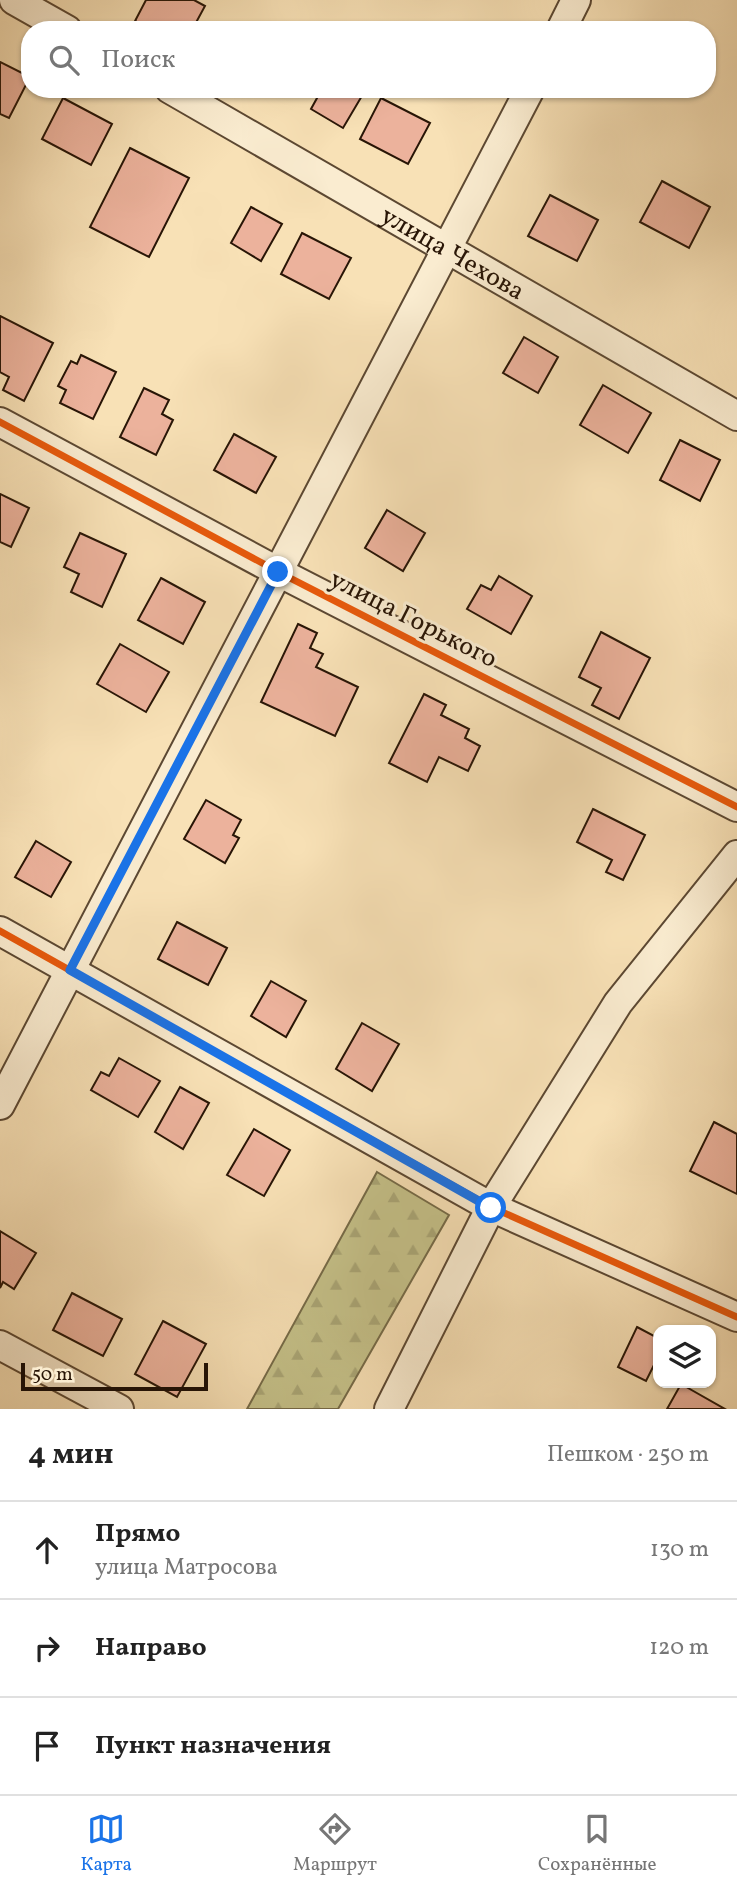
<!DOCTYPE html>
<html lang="ru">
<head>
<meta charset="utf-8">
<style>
  body { margin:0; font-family:Vollkorn,serif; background:#f6f6f6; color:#222 }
  .controls { position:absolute; right:21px; bottom:21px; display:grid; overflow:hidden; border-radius:14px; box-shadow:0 2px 5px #0004 }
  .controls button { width:63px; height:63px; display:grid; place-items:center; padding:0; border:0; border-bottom:2px solid #e0e0e0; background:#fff; color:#222; font:35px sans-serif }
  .scale { position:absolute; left:21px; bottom:18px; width:187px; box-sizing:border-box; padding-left:7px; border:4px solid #281506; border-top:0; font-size:19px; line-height:24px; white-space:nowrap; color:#281506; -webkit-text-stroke:5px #faecd0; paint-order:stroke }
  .stop { position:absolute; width:21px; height:21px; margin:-16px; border:5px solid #1a73e8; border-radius:50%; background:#fff }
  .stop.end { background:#1a73e8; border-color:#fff; box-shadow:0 2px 7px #0008 }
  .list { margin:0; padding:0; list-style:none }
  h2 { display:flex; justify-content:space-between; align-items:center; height:91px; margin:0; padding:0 28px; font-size:30px }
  h2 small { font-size:23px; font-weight:400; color:#767676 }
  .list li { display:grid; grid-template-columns:46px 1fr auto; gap:21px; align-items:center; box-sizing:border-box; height:98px; padding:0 28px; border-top:2px solid #e0e0e0 }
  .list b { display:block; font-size:26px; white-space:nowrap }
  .list p { margin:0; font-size:23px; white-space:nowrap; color:#767676 }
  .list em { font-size:23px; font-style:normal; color:#767676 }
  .icon { flex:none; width:38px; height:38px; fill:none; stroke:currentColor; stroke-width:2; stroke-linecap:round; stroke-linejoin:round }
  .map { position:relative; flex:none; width:737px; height:1409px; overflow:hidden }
  .search { position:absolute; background:#fff; box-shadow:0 2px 5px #0004; left:21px; right:21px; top:21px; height:77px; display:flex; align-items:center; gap:18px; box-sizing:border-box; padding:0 24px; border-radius:28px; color:#767676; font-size:26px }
  .sheet { height:385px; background:#fff }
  nav { display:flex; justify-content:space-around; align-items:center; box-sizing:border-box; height:98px; border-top:2px solid #e0e0e0; background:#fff; font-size:19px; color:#767676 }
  nav a { display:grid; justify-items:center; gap:4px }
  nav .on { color:#1a73e8 }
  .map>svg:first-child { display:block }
  .forest { fill:url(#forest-firs); stroke:#766b48; stroke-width:2 }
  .building { fill:#ecb29c; stroke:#281506; stroke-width:2 }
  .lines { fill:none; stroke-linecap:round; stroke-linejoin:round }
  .minor-casing { stroke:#5c4832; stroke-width:32 }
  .minor { stroke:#faecd0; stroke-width:28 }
  .cycleway-casing { stroke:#faecd0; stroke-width:11 }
  .cycleway { stroke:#e8590c; stroke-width:7 }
  .route { stroke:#1a73e8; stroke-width:9 }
  .labels { text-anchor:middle; stroke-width:6; stroke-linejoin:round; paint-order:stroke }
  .street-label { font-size:26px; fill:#281506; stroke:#faecd0 }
</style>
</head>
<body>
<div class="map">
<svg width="737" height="1409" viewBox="0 0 737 1409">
  <defs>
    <pattern id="forest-firs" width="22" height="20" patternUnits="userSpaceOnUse" patternTransform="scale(1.75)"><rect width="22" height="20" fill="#c5c189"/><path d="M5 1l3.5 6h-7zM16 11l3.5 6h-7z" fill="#a9a575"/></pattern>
  </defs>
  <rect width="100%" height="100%" fill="#f8e1b6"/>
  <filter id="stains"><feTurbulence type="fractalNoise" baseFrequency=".00286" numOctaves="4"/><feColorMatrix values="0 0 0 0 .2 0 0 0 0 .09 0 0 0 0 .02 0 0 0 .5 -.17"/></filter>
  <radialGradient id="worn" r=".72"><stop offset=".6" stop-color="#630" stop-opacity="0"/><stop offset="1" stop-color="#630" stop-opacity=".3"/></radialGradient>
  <polygon class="forest" points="377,1172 449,1215 338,1409 247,1409"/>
  <g class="building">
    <polygon points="146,0 194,0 205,6 192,30 152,30 135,21"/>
    <polygon points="0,62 30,77 9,118 0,114"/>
    <polygon points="322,89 366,89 343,128 311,109"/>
    <polygon points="63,98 112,124 91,165 42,139"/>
    <polygon points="381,98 430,123 408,164 360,139"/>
    <polygon points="130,148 189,178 149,257 90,227"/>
    <polygon points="662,181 710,207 689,248 640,222"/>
    <polygon points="550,195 598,220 577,261 528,236"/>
    <polygon points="251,207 282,224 261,261 231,243"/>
    <polygon points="302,233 351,258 329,299 281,274"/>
    <polygon points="0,316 53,343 24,401 3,390 9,377 0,372"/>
    <polygon points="524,337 558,357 538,393 503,373"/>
    <polygon points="81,355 116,372 93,419 60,403 66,390 58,386 71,361 77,364"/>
    <polygon points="603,385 651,413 628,453 580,425"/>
    <polygon points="144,388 169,400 162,414 173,420 156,455 120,437"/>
    <polygon points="234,434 276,457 256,493 214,470"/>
    <polygon points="680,440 720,460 700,501 660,480"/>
    <polygon points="0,494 29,508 11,547 0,542"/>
    <polygon points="387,510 425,533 403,571 365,548"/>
    <polygon points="80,533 126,554 102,607 71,592 79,574 64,567"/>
    <polygon points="499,576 532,596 511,634 467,609 481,585 491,590"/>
    <polygon points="161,578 205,602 183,644 138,620"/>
    <polygon points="298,624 317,633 310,648 323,654 316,667 358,687 335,736 261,702"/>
    <polygon points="601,632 650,658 619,719 592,705 601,688 579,677"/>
    <polygon points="120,644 169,672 146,712 97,684"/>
    <polygon points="424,694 446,705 441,715 469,729 465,738 480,746 468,771 439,757 427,782 389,763"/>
    <polygon points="206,800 241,820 233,835 239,838 225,863 184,839"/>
    <polygon points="593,809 645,835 623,880 606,872 612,860 577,842"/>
    <polygon points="36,841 71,862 51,897 15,877"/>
    <polygon points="177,922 227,948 208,985 158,959"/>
    <polygon points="271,981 306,1001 286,1037 251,1016"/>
    <polygon points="362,1023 399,1044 372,1091 336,1069"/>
    <polygon points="119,1058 160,1081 138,1117 91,1090 101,1072 109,1076"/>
    <polygon points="180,1087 209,1103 183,1149 155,1132"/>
    <polygon points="714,1122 737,1134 737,1194 690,1171"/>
    <polygon points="254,1129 290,1150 264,1196 227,1175"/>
    <polygon points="0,1231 36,1253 14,1289 3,1282 0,1288"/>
    <polygon points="72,1293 122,1319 103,1356 53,1330"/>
    <polygon points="163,1321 206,1344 177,1397 135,1374"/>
    <polygon points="637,1327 658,1338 658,1364 655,1363 646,1381 618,1367"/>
    <polygon points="681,1384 725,1409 667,1409"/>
  </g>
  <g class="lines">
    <defs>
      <g id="minor">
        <polyline points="14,0 67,30"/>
        <polyline points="561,30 576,0"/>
        <path id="s1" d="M170 89 737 416"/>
        <polyline points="0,422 290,578 737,807"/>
        <polyline points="0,931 491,1207 737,1317"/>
        <polyline points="0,1105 530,89"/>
        <polyline points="0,1345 119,1409"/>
        <polyline points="389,1409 491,1207 618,1003 737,855"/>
      </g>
    </defs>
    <use href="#minor" class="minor-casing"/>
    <use href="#minor" class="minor"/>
    <defs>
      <g id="cycleway">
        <polyline points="0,422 290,578 737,807"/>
        <polyline points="0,931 491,1207 737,1317"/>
      </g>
    </defs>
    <use href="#cycleway" class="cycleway-casing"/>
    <use href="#cycleway" class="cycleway"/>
  </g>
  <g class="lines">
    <polyline class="route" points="278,572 70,970 491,1208"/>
  </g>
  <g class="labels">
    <g class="street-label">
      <text dy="9" stroke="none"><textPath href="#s1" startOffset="327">улица Чехова</textPath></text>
      <text transform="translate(414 618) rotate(27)" y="9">улица Горького</text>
    </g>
  </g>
  <rect width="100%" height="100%" filter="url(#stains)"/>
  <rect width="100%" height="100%" fill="url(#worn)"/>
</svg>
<div class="controls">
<button><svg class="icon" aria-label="layers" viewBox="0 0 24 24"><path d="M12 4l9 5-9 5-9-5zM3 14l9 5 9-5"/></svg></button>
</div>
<div class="scale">50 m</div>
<div class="stop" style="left:491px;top:1208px"></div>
<div class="stop end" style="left:278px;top:572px"></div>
<div class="search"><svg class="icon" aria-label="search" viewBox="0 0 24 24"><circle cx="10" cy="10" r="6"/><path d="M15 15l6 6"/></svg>Поиск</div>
</div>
<section class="sheet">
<h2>4 мин<small>Пешком · 250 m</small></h2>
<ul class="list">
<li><svg class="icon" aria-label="ahead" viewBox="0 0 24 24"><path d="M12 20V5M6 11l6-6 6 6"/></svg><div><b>Прямо</b><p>улица Матросова</p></div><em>130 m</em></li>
<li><svg class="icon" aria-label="right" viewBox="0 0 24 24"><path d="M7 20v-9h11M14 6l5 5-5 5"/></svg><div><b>Направо</b></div><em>120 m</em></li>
<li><svg class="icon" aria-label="arrive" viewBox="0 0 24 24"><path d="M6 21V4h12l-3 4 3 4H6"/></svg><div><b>Пункт назначения</b></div></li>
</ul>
</section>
<nav>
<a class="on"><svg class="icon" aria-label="map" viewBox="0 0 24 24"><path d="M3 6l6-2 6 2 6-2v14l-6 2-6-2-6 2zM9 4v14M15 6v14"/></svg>Карта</a>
<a><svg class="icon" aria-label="directions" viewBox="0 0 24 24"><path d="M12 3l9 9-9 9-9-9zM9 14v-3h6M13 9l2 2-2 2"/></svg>Маршрут</a>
<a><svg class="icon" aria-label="saved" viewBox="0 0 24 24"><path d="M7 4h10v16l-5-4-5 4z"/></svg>Сохранённые</a>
</nav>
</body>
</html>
